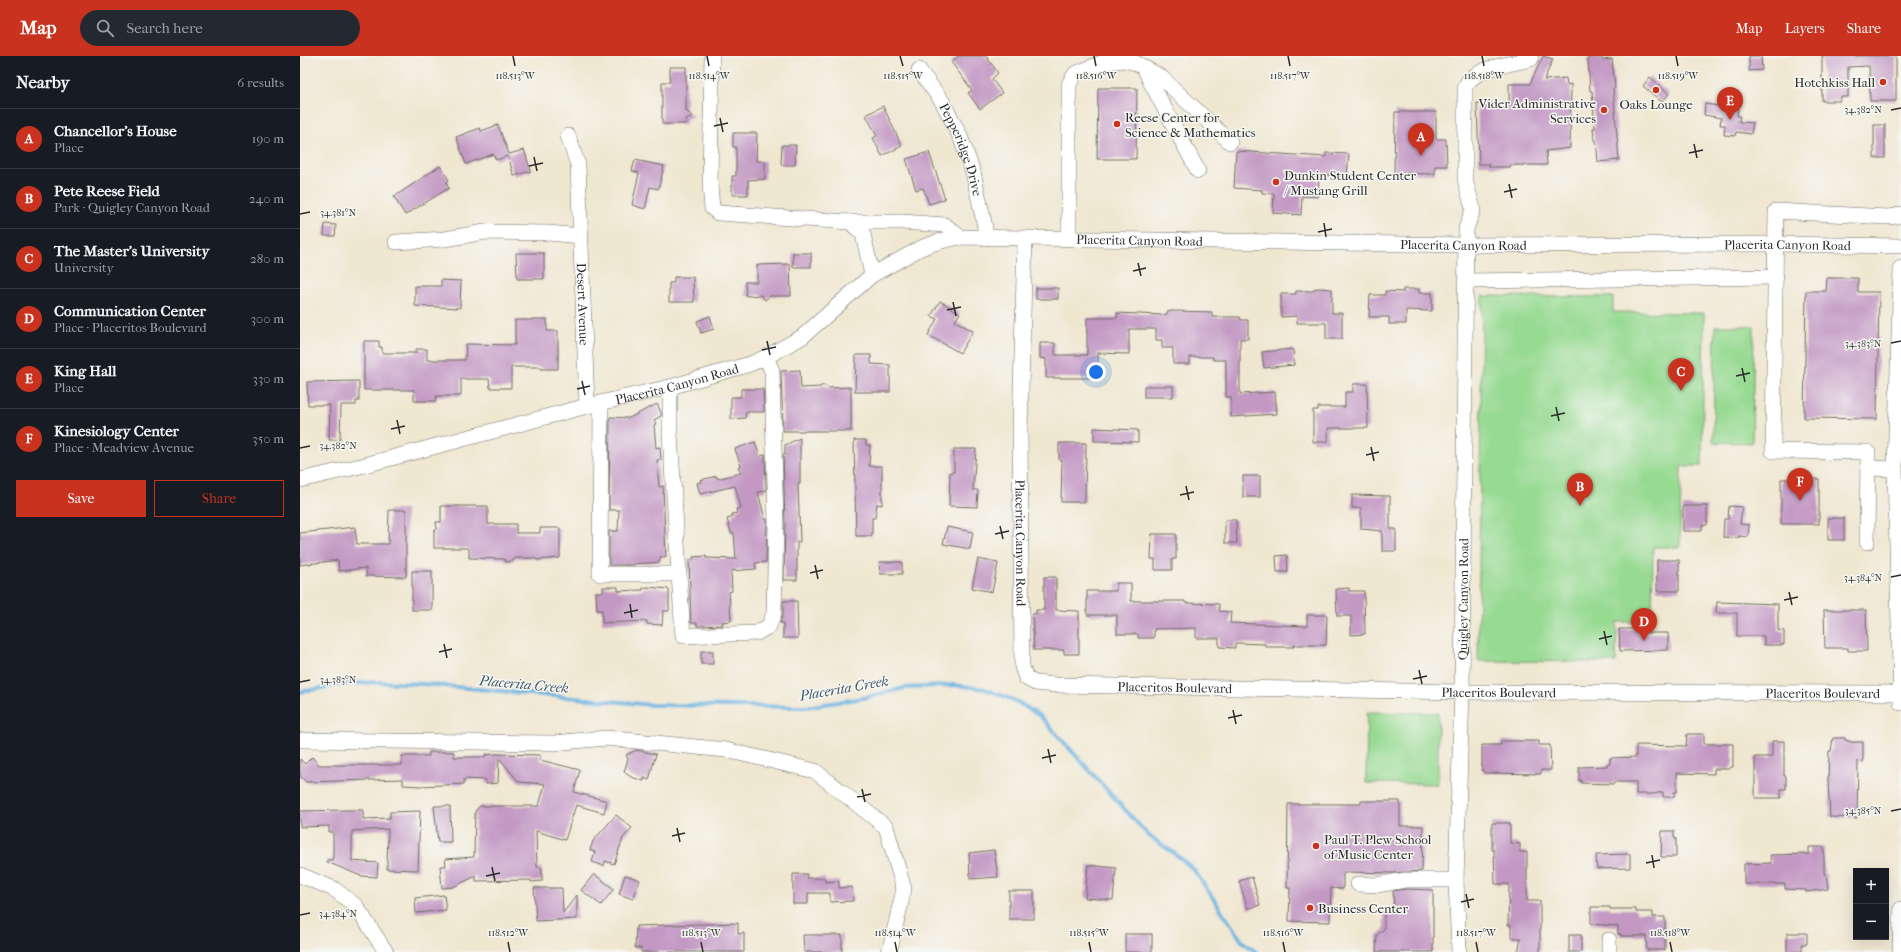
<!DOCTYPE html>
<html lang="en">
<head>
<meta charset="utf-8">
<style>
  body { margin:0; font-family:"IM FELL French Canon",serif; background:#242831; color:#f1f3f6 }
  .controls { position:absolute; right:12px; bottom:12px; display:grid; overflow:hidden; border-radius:0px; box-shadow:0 4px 16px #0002 }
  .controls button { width:36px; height:36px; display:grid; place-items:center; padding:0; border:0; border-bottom:1px solid #363941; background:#171b24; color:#f1f3f6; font:20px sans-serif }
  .you { position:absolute; left:796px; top:316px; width:14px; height:14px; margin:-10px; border:3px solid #fff; border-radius:50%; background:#1a73e8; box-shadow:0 0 0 6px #1a73e833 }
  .badge { display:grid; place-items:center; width:26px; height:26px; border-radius:50%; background:#c8321e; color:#fff; font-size:13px; font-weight:700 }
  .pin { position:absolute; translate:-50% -33px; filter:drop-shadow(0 1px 2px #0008) }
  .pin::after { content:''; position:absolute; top:21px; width:14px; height:12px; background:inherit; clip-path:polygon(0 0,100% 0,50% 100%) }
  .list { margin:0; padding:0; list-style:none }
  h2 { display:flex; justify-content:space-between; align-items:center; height:52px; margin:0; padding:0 16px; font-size:17px }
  h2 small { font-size:13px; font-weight:400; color:#9ea1a6 }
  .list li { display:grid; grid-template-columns:26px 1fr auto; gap:12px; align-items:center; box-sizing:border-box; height:60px; padding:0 16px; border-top:1px solid #363941 }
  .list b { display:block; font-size:15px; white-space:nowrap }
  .list p { margin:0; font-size:13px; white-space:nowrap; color:#9ea1a6 }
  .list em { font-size:13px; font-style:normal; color:#9ea1a6 }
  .actions { display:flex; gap:8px; padding:12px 16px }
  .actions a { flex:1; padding:9px 0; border:1px solid #c8321e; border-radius:0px; text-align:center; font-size:14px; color:#c8321e }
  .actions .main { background:#c8321e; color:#fff }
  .icon { flex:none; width:22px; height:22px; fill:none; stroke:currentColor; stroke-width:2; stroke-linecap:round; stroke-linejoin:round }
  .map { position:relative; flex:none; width:1601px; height:896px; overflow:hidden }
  header { display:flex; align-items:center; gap:24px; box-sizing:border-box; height:56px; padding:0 20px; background:#c8321e; color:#fff }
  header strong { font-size:19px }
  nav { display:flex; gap:22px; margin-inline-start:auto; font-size:14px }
  .search { width:280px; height:36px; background:#242831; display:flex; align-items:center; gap:10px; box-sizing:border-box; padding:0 14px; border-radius:22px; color:#9ea1a6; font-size:15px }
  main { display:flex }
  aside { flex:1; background:#171b24 }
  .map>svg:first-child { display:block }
  .green { fill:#97da92; stroke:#61825e }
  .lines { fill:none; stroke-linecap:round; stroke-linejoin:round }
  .stream { stroke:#67b0df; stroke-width:4 }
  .building { fill:#c399c4 }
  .minor-casing { stroke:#706d65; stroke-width:16 }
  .minor { stroke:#fff; stroke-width:15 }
  .ticks { fill:none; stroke:#2b2b2b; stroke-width:1.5 }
  .poi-dot { fill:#c8321e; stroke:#f6f6f2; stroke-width:1.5 }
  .labels { text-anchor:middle; stroke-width:3; stroke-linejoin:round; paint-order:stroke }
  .poi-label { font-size:13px; fill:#2b2b2b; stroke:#f6f6f2; text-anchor:start }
  .street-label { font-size:13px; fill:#2b2b2b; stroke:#f6f6f2 }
  .water-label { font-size:14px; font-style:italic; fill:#405a6a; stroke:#f6f6f2 }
  .ticks-label { font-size:10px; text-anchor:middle; fill:#2b2b2b; stroke:#f6f6f2; stroke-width:3; stroke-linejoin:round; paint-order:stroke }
</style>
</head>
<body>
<header>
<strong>Map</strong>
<div class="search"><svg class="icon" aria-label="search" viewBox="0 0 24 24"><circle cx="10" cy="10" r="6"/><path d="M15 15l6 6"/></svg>Search here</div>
<nav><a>Map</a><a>Layers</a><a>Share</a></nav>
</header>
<main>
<aside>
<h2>Nearby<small>6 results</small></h2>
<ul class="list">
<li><span class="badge">A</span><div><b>Chancellor's House</b><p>Place</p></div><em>190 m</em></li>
<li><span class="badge">B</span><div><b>Pete Reese Field</b><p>Park · Quigley Canyon Road</p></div><em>240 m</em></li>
<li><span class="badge">C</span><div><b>The Master's University</b><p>University</p></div><em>280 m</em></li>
<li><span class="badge">D</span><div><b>Communication Center</b><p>Place · Placeritos Boulevard</p></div><em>300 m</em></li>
<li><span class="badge">E</span><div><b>King Hall</b><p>Place</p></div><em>330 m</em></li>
<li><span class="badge">F</span><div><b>Kinesiology Center</b><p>Place · Meadview Avenue</p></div><em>350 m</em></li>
</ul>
<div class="actions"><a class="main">Save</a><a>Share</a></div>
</aside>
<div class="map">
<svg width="1601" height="896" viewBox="0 0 1601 896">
  <rect width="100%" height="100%" fill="#f6f6f2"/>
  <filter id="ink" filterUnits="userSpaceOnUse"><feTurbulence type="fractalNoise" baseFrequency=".025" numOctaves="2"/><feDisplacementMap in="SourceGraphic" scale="8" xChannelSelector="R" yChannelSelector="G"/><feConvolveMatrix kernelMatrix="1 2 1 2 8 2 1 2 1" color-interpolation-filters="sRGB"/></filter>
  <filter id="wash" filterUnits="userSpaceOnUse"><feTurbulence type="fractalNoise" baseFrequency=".012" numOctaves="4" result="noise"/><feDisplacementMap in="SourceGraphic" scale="16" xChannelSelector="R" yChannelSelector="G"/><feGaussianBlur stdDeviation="0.9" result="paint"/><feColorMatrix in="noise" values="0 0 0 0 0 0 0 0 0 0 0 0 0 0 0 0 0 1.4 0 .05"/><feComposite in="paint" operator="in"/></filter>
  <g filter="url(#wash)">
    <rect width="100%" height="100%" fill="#f0e7d1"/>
    <g class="green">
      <polygon points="1182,240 1313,241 1313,256 1404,257 1402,410 1381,410 1380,491 1353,491 1352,566 1317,566 1316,606 1178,605"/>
      <polygon points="1415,270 1454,270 1452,387 1413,386"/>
      <polygon points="1067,656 1138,657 1138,728 1066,727"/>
    </g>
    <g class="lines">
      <polyline class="stream" points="0,636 46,628 76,626 124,628 352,649 506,651 563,642 604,632 654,629 685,633 716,645 740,660 848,779 878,800 894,814 942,885 956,896"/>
    </g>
    <g id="blocks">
      <g class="building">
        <polygon points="659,0 686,0 698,17 692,23 702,37 680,53 668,37 672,34 651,6"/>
        <polygon points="1243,0 1253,3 1244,24 1266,22 1267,29 1271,28 1270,92 1246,95 1247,109 1210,109 1210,111 1189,111 1189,108 1179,108 1177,47 1209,47 1209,28 1230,28"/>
        <polygon points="1449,0 1461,0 1462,14 1449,15"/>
        <polygon points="1522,0 1596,0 1596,45 1570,45 1569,10 1548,11 1548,41 1540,41 1540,45 1522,45"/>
        <polygon points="1301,1 1302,4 1312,3 1315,32 1313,32 1319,104 1298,106 1296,84 1294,84 1293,72 1295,72 1292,35 1290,35 1288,2"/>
        <polygon points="370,11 386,11 386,55 393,60 386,63 386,68 362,68 362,26 370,26"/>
        <polygon points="1350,21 1369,38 1362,46 1343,30"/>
        <polygon points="798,32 837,32 836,103 797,103"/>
        <polygon points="1405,48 1438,53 1437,60 1440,60 1439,66 1453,67 1451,78 1436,76 1435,80 1424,79 1425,69 1420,69 1421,62 1404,59"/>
        <polygon points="583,50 602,90 582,100 573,82 577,80 566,59"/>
        <polygon points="1095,56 1136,56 1136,83 1146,83 1147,110 1135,110 1135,118 1094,117"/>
        <polygon points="198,69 209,98 224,94 231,115 214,120 208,100 196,104 193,98 166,108 156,81 180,72 181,75"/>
        <rect x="1574" y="69" width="11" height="33"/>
        <polygon points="433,77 457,77 456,105 465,105 465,123 448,124 448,139 432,139 432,120 436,120 436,91 433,91"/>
        <polygon points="482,89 496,89 495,109 481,109"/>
        <polygon points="936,95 1026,101 1026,97 1049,98 1047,120 1019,119 1018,141 1002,140 1001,159 973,157 974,138 962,137 962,134 934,132"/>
        <polygon points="629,96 645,143 629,148 623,132 616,134 606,103"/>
        <polygon points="335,104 364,110 359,131 358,133 350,131 345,153 332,149 339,117 332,115"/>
        <polygon points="140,110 149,124 146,127 149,132 105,159 94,141"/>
        <polygon points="25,168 36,169 35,180 24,180"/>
        <polygon points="216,197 244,197 244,223 217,223"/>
        <rect x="493" y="197" width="18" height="14"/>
        <polygon points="490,208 491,240 470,240 465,244 461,239 446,240 445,226 457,226 457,209"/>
        <polygon points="374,221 393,221 394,246 369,246 369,227 374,227"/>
        <polygon points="1527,222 1558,222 1558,236 1579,236 1577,363 1504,362 1506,235 1526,235"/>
        <polygon points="141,224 161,225 160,252 115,250 115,230 141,230"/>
        <rect x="736" y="232" width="22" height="11"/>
        <polygon points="1019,232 1032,233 1032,257 1042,257 1042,283 1026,283 1026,267 997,267 997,260 981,261 981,238 996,238 996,235 1014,235 1014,233"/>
        <polygon points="1103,233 1119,233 1119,237 1132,237 1132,255 1106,254 1106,268 1089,268 1089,261 1069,261 1070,239 1085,239 1085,235 1103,236"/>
        <polygon points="640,245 660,257 655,265 673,275 660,297 628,279 637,263 631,260"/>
        <polygon points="872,255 912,256 912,261 940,261 941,264 948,264 948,283 940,283 940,338 975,336 977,358 931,361 931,341 926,341 926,304 913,304 913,301 890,301 890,308 873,308 873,292 862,292 862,284 856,284 856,273 829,273 829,298 798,297 798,321 796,322 746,322 746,303 740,302 740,287 755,287 755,299 787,299 787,262 817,262 817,257 862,259 867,258 867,256"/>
        <polygon points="410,260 414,273 401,277 397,265"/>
        <polygon points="232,263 247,263 247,275 258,275 258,313 241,313 241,311 211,311 211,332 190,332 189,323 161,323 161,340 136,340 136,345 114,345 114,334 64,334 64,285 79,285 79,291 82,291 82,297 116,297 116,293 127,293 127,304 165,304 166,288 215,289 215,264 232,264"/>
        <polygon points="993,293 994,309 964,312 962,296"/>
        <polygon points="556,299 571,299 571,308 590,309 590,336 555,336"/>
        <polygon points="500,314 501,332 520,331 523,329 529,332 551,331 551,375 483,375 481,315"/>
        <polygon points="59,325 59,345 56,345 56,349 41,349 40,384 29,384 30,349 8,349 7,326"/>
        <polygon points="1053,328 1067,328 1068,372 1028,372 1028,386 1013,386 1013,354 1018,354 1018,351 1045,351 1045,336 1053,336"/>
        <rect x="844" y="330" width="29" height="11"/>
        <polygon points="441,333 463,333 464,356 446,356 445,362 431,363 431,341 441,341"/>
        <polygon points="357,348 361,356 361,360 354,364 356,368 354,369 356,392 360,391 361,404 357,404 359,431 363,430 366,501 360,501 360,506 334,508 334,509 309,509 309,475 318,475 319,454 309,454 310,361 329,362"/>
        <polygon points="794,372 838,374 838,386 794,385"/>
        <polygon points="500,382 500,428 498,428 500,486 497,486 497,524 484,524 485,468 483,399 485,399 485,389"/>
        <polygon points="554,384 566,384 566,389 570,389 569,410 582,410 582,449 577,448 575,462 572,462 572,480 556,480"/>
        <polygon points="455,386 460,401 465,398 466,435 458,436 465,463 467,463 466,506 455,507 456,513 431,515 432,535 429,536 431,565 422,566 423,569 397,570 397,567 391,567 389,505 393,504 393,501 406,500 406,502 436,503 434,477 431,477 427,463 433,461 432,458 437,457 436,453 441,452 435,430 400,438 397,427 401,426 400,424 417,420 417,423 441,417 438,411 441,410 435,393"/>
        <polygon points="759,387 786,387 785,446 761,446 762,404 759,404"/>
        <polygon points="654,393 676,393 673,434 678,434 677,451 649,450 650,416 654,416"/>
        <rect x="943" y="420" width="17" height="21"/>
        <rect x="1481" y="423" width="38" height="45"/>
        <polygon points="1052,439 1090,440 1090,473 1096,473 1096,495 1082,495 1082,475 1061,473 1061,452 1052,452"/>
        <polygon points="141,450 188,450 188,468 216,468 216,477 240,477 240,472 260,472 260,502 236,504 235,502 215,502 213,505 206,506 204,503 169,502 169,493 167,492 134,492 134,474 137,473 136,466 141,466"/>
        <polygon points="1383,450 1407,450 1407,469 1402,469 1402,475 1383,475"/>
        <polygon points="1429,450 1442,451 1440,468 1449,469 1448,481 1439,480 1439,482 1423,481 1424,463 1428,463"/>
        <polygon points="89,454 106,454 106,521 66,520 66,512 39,515 38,504 0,509 0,477 55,471 57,488 88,488"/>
        <rect x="1528" y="462" width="16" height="22"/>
        <polygon points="925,464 936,464 937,487 925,487"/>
        <polygon points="647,471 673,476 670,493 643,488"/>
        <polygon points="852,478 876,478 876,503 872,503 872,514 855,514 855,503 851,503"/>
        <polygon points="987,499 988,516 977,516 976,500"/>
        <polygon points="678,503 698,507 692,536 672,532"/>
        <rect x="1357" y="504" width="22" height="31"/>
        <polygon points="579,506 602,506 602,518 580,518"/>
        <rect x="112" y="515" width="20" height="39"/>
        <polygon points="744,521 756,521 756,554 779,555 779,598 764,598 764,594 734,594 732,558 736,558 736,554 744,554"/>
        <polygon points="816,527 831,527 831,545 885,545 885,547 919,548 919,555 931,556 930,567 1007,570 1007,559 1027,559 1026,589 994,589 994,591 965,591 965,588 935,587 935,592 919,591 919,582 896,582 896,572 854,573 854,582 838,582 838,578 817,578 817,559 787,559 787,535 816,535"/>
        <polygon points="303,531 318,531 318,535 343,534 343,532 348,531 369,533 369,555 363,555 362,569 347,568 347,565 302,567 302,554 297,554 296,536 303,536"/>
        <polygon points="1049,532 1049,535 1064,535 1065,578 1051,579 1051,560 1037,560 1036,533"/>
        <polygon points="483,545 497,545 498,582 483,582 483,567 480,567 483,557"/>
        <polygon points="1417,546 1478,548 1478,574 1484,575 1484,589 1464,589 1464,580 1437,580 1437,557 1416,557"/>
        <polygon points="1524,554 1566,554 1567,595 1548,595 1548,592 1525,592"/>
        <polygon points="1319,573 1338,573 1338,574 1344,574 1344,577 1368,577 1368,594 1320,595"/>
        <rect x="401" y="595" width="12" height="13"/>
        <polygon points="1387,678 1404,678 1404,688 1433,688 1433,711 1430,711 1430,713 1414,713 1414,718 1377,717 1377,736 1374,736 1374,741 1363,741 1363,736 1353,738 1336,738 1336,726 1314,726 1314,728 1281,727 1281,724 1279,725 1279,711 1307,710 1307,708 1310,708 1310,702 1336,701 1336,689 1386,690"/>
        <polygon points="1533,682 1545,682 1545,684 1551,686 1563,686 1563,706 1558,705 1557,762 1530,761 1528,724 1529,695 1531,695"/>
        <polygon points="1201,685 1239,685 1239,689 1250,689 1251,714 1241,714 1241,718 1185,717 1182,714 1182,689 1201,689"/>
        <polygon points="1472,685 1484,685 1484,720 1486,720 1486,733 1481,733 1481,742 1455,742 1455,701 1472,701"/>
        <polygon points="336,694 356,698 349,724 344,722 344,725 331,721 324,716 328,703 326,699"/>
        <polygon points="129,696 154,696 154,701 185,701 185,699 196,698 240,699 240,704 280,714 274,736 307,745 304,757 276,749 265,784 236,775 237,811 242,812 242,825 231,826 231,824 176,825 176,820 153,831 142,832 140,810 146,810 145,803 174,801 175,755 180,750 239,750 245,728 219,726 199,702 198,727 186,728 186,724 164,723 164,728 120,730 103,729 103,723 6,726 0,720 0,703 5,708 12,701 19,709 102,709 102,700 129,700"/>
        <polygon points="1061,745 1100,745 1100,770 1123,770 1122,815 1093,817 1043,816 1043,833 1031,832 1030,866 989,865 990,832 987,832 988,748 1061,748"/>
        <polygon points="134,750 150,750 151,786 138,786"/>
        <polygon points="47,754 63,754 63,763 90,762 90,756 120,755 118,814 87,813 88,773 52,775 52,805 78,807 77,821 61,820 27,806 27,804 32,804 33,801 33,776 29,776 29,770 0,771 0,755"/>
        <polygon points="316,759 332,772 323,782 314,808 305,805 304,810 292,806 295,796 290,794 293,785"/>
        <polygon points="1192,767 1210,767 1210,787 1220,788 1220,796 1227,796 1227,845 1240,845 1240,896 1218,896 1221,882 1211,882 1211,869 1208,869 1209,828 1195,828 1194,794 1192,794"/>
        <polygon points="1362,775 1374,775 1374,782 1376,782 1376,801 1361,801"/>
        <polygon points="1509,791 1524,791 1524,818 1526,818 1528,833 1506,836 1506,834 1485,833 1485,828 1444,828 1444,808 1471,807 1470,799 1509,798"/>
        <polygon points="694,794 698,821 670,823 669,797"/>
        <polygon points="1330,798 1330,812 1297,813 1296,799"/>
        <polygon points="788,809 816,812 813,844 785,842"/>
        <polygon points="294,818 314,833 301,849 281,834"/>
        <polygon points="493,818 507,818 507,822 525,822 525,826 539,825 539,832 552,831 553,845 530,846 530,837 508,837 508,848 493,848"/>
        <polygon points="325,819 340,824 333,843 319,838"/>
        <polygon points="952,821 960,849 948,853 939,825"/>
        <polygon points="234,832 262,832 263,857 277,839 277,863 236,865"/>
        <polygon points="1106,833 1133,834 1133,896 1076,896 1077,879 1084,873 1084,855 1094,855 1093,835"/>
        <rect x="709" y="835" width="25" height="28"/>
        <polygon points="144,839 146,854 116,857 115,842"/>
        <polygon points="1291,851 1310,851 1310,853 1336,853 1336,856 1353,856 1353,861 1365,861 1365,894 1347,894 1346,880 1321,880 1321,878 1318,878 1318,870 1291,868"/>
        <polygon points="438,867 438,878 444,877 444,896 341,896 341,892 335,892 336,870"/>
        <polygon points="1487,877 1507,877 1507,888 1502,888 1502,896 1487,896"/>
        <rect x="825" y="878" width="27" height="18"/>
        <polygon points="503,879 542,879 542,896 504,896"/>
        <rect x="1269" y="879" width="12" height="17"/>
      </g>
    </g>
  </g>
  <g filter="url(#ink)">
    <use href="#blocks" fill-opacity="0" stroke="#706d65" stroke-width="1"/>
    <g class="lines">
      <defs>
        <g id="minor">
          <polyline points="412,0 410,129 412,152 418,157 550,166 563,178 572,219"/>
          <polyline points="845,13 851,27 898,115"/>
          <path id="s1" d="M619 14 642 45 660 80 673 116 685 171V182"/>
          <path id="s2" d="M268 80 278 109 287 350"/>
          <polyline points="550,166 602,166 645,169 660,181"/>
          <polyline points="769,182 769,28 775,18 804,6 825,4 836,7 861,21 930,86"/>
          <path id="s3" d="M725 183 720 374 722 611 726 622 735 627 756 629 1162 636 1601 637"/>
          <polyline points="96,186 145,183 185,176 248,177 281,180"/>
          <polyline points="1166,225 1476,221"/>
          <polyline points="370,331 370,378 383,580 457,577 469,570 474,557 476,468 472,315 466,301"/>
          <polyline points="301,347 300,518 379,518"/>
          <polyline points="1568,412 1595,413"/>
          <path id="s4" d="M0 424 65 409 287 350 370 331 450 308 466 301 502 281 572 219 621 192 637 186 660 181 1166 189 1477 188 1601 190"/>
          <polyline points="1567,486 1568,396 1473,395 1476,155 1587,161 1597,160 1601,158"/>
          <polyline points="1601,647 1595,413 1601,212"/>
          <polyline points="0,684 254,687 306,682 426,694 515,715 586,771 604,833 590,893 588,896"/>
          <polyline points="0,819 34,833 56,850 86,896"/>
          <polyline points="1058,828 1077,829 1105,824 1156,824"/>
          <path id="s5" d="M1159 896 1156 824 1162 636 1166 173 1173 153 1165 123V31C1174 11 1211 8 1231 3"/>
          <polyline points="1309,896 1309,884"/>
          <polyline points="1600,896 1601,853"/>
        </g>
      </defs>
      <use href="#minor" class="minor-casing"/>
      <use href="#minor" class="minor"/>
    </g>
  </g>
  <path class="ticks" d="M213 0 215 10M407 0 409 10M600 0 603 10M794 0 796 10M988 0 990 10M1182 0 1184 10M1376 0 1378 10M1591 54 1601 52M420 62 423 76M414 70 428 67M1394 88 1397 102M1389 97 1403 94M234 101 237 115M229 110 243 107M1209 128 1212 142M1204 136 1217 133M0 158 10 156M1024 167 1026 181M1018 176 1032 173M838 207 841 220M833 215 846 212M653 246 656 260M647 254 661 251M467 285 470 299M1591 287 1601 285M462 294 476 291M1442 312 1445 326M1436 320 1450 317M282 325 285 339M277 333 290 330M1256 351 1259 365M1251 360 1265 357M97 364 100 378M91 373 105 370M1071 391 1074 405M0 392 10 390M1066 399 1079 396M886 430 889 444M880 439 894 436M700 470 703 483M695 478 709 475M515 509 518 523M510 517 523 514M1591 521 1601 519M1489 536 1492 549M1484 544 1498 541M330 548 332 562M324 557 338 554M1304 575 1307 589M1299 583 1312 580M144 588 147 602M139 596 152 593M1119 614 1122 628M1113 623 1127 620M0 626 10 624M933 654 936 668M928 662 942 659M748 693 751 707M742 702 756 699M562 733 565 746M557 741 571 738M1591 755 1601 753M377 772 380 786M372 780 385 777M1352 799 1354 812M1346 807 1360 804M192 811 195 825M186 820 200 817M1166 838 1169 852M1161 846 1174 843M0 859 10 857M208 886 210 896M401 886 403 896M595 886 597 896M789 886 791 896M983 886 985 896M1176 886 1178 896M1370 886 1372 896"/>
  <g class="poi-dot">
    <circle cx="1583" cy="26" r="4"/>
    <circle cx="1356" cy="34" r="4"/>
    <circle cx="1304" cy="54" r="4"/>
    <circle cx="817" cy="68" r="4"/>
    <circle cx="976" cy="126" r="4"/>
    <circle cx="1016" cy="790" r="4"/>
    <circle cx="1010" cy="852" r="4"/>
  </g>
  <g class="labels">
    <g class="poi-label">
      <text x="1575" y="31" text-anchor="end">Hotchkiss Hall</text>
      <text x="1296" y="52" text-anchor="end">Vider Administrative<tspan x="1296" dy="15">Services</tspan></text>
      <text x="1356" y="53" text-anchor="middle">Oaks Lounge</text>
      <text x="825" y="66">Reese Center for<tspan x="825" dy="15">Science &amp; Mathematics</tspan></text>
      <text x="984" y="124">Dunkin Student Center<tspan x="984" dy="15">/ Mustang Grill</tspan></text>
      <text x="1024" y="788">Paul T. Plew School<tspan x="1024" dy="15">of Music Center</tspan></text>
      <text x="1018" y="857">Business Center</text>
    </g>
    <g class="street-label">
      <text dy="5" stroke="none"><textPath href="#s1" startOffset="91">Pepperidge Drive</textPath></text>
      <text dy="5" stroke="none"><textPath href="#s4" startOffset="893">Placerita Canyon Road</textPath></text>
      <text dy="5" stroke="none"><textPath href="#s4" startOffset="1217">Placerita Canyon Road</textPath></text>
      <text dy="5" stroke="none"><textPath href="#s4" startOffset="1541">Placerita Canyon Road</textPath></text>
      <text dy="5" stroke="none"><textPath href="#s2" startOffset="170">Desert Avenue</textPath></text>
      <text dy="5" stroke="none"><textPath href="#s4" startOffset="389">Placerita Canyon Road</textPath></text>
      <text dy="5" stroke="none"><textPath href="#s3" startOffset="304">Placerita Canyon Road</textPath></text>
      <text dy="5" stroke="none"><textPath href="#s5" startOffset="353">Quigley Canyon Road</textPath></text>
      <text dy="5" stroke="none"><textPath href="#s3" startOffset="590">Placeritos Boulevard</textPath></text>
      <text dy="5" stroke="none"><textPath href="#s3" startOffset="914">Placeritos Boulevard</textPath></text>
      <text dy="5" stroke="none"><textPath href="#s3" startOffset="1238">Placeritos Boulevard</textPath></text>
    </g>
    <g class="water-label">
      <text transform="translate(224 628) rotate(5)" y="5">Placerita Creek</text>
      <text transform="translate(544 632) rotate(-10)" y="5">Placerita Creek</text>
    </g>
  </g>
  <g class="ticks-label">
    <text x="215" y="23">118.513°W</text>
    <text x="409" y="23">118.514°W</text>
    <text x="603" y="23">118.515°W</text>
    <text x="796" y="23">118.516°W</text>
    <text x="990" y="23">118.517°W</text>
    <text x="1184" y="23">118.518°W</text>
    <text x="1378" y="23">118.519°W</text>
    <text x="1563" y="57">34.382°N</text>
    <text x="38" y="160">34.381°N</text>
    <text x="1563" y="291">34.383°N</text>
    <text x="38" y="393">34.382°N</text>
    <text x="1563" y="525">34.384°N</text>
    <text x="38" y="627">34.383°N</text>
    <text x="1563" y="758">34.385°N</text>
    <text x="38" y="861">34.384°N</text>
    <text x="208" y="880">118.512°W</text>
    <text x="401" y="880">118.513°W</text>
    <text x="595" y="880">118.514°W</text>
    <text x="789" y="880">118.515°W</text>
    <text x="983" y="880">118.516°W</text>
    <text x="1176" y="880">118.517°W</text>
    <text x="1370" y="880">118.518°W</text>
  </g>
</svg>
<div class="controls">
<button>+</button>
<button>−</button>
</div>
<div class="you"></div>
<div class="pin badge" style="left:1121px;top:100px">A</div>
<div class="pin badge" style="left:1280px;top:450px">B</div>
<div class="pin badge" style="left:1381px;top:335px">C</div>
<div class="pin badge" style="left:1344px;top:585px">D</div>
<div class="pin badge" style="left:1430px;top:64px">E</div>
<div class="pin badge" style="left:1500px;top:445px">F</div>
</div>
</main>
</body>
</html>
